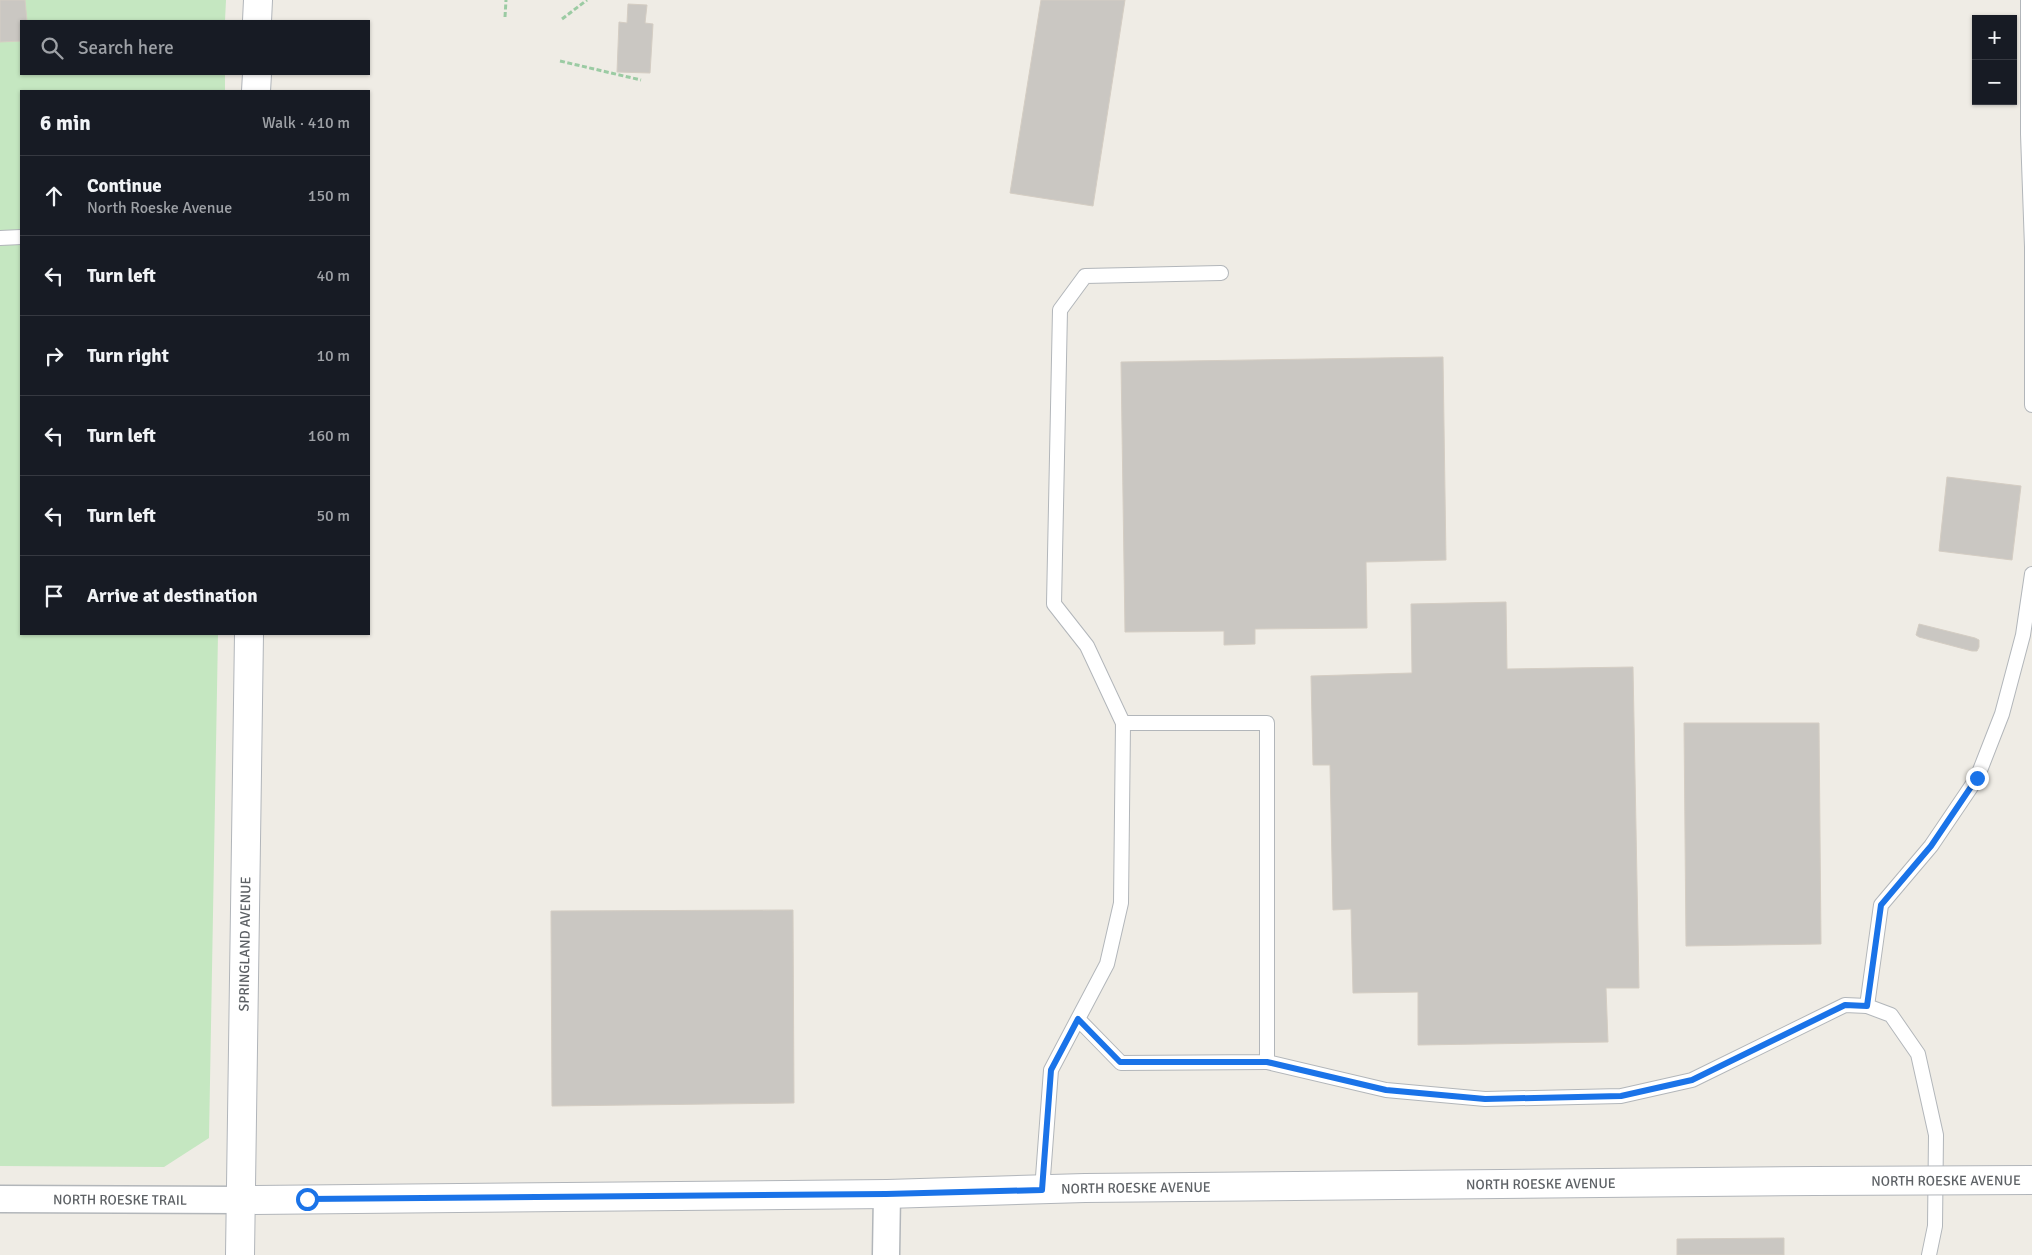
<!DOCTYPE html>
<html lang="en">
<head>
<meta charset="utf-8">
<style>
  body { margin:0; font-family:Signika,sans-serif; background:#20242c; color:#f1f3f6 }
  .controls { position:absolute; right:15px; top:15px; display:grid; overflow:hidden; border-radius:0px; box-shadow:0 1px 4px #0004 }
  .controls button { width:45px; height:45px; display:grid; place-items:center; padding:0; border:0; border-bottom:1px solid #363941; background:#171b24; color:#f1f3f6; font:25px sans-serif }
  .stop { position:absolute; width:15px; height:15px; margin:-11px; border:4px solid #1a73e8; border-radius:50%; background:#fff }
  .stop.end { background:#1a73e8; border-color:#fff; box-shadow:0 1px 5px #0008 }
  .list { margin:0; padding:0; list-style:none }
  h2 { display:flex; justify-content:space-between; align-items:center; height:65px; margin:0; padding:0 20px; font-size:21px }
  h2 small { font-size:16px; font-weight:400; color:#9ea1a6 }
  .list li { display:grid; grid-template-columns:32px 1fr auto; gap:15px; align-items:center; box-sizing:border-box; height:80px; padding:0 20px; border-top:1px solid #363941 }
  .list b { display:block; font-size:19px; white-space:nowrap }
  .list p { margin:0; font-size:16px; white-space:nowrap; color:#9ea1a6 }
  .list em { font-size:16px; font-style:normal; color:#9ea1a6 }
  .icon { flex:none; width:28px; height:28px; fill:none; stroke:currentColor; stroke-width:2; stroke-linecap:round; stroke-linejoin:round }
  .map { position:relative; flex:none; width:2032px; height:1255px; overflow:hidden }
  .search { position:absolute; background:#171b24; box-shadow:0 1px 4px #0004; left:20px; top:20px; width:350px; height:55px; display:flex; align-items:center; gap:12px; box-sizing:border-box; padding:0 18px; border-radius:0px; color:#9ea1a6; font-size:19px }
  .panel { position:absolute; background:#171b24; box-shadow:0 1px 4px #0004; left:20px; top:90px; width:350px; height:545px; border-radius:0px }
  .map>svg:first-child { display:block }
  .green { fill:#c5e7c1 }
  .building { fill:#cac7c2; stroke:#d4cdc3 }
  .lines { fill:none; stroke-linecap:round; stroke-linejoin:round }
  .lane-casing { stroke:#b2b6ba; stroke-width:16 }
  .street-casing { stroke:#b2b6ba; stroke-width:29 }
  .secondary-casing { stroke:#b1b5ba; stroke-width:30 }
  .path { stroke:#9bcba3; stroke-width:3; stroke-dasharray:5 2.5; stroke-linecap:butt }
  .lane { stroke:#fff; stroke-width:14 }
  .street { stroke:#fff; stroke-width:26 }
  .secondary { stroke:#fff; stroke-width:28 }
  .secondary-bridge-casing { stroke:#b1b5ba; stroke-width:30; stroke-linecap:butt }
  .secondary-bridge { stroke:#fff; stroke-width:28 }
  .route { stroke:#1a73e8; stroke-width:6 }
  .labels { text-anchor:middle; stroke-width:4; stroke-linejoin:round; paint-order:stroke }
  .street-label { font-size:14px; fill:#5d6165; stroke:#fff }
</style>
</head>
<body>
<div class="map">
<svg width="2032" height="1255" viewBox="0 0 2032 1255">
  <rect width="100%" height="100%" fill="#efece5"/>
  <polygon class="green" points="0,0 226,0 225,21 21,21 21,74 225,74 225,91 21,91 21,634 218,634 209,1138 164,1167 0,1166"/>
  <g class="building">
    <polygon points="0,0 25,0 27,21 21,21 21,41 0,42"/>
    <polygon points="1041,0 1125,0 1093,206 1010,193"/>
    <polygon points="628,4 647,5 645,23 653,24 650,73 617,72 619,22 627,23"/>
    <polygon points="1443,357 1446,560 1366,562 1367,628 1255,629 1255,644 1224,645 1224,631 1125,632 1121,362"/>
    <polygon points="1947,477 2021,486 2012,560 1939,551"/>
    <polygon points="1506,602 1507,669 1633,667 1639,988 1606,988 1608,1042 1418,1045 1418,992 1353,993 1351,909 1333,910 1330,765 1313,765 1311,676 1412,673 1411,604"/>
    <polygon points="1919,624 1975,638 1979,640 1979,647 1977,651 1972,651 1919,637 1916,635"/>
    <polygon points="1684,723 1819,723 1821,944 1686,946"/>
    <polygon points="793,910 794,1103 552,1106 551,911"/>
    <polygon points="1784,1238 1784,1255 1677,1255 1677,1239"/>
  </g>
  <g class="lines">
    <defs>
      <g id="lane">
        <polyline points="2028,0 2028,134 2032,247 2032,405"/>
        <polyline points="0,238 21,237"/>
        <polyline points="1123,723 1087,646 1054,604 1060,310 1085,276 1221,273"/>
        <polyline points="1867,1006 1881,905 1931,846 1977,778 2002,714 2023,635 2032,574"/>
        <polyline points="1267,1062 1386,1090 1485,1099 1621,1096 1692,1080 1845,1005 1867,1006 1891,1015 1918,1054 1936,1135 1935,1226 1929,1255"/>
        <polyline points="1042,1190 1051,1070 1107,964 1121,903 1123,723 1267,723 1267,1062 1121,1063 1078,1019"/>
      </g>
      <g id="street">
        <path id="s1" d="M0 1199 241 1200"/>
        <polyline points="886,1255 887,1194"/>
      </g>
      <g id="secondary">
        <polyline points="257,21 258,0"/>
        <polyline points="256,91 257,74"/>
        <path id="s2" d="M241 1200 887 1194 1085 1188 1815 1181"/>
        <path id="s3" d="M240 1255 249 634"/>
      </g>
    </defs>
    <use href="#lane" class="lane-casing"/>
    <use href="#street" class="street-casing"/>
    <use href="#secondary" class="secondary-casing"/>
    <g class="path">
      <polyline points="505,17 506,0"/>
      <polyline points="562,19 587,0"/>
      <polyline points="560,61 641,80"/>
    </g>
    <use href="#lane" class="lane"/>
    <use href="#street" class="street"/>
    <use href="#secondary" class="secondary"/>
    <defs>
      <g id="secondary-bridge">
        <path id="s4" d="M1815 1181 2032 1180"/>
      </g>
    </defs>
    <use href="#secondary-bridge" class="secondary-bridge-casing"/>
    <use href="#secondary-bridge" class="secondary-bridge"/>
  </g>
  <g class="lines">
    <polyline class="route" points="307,1199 886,1194 1042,1190 1051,1070 1078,1019 1120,1062 1267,1062 1386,1090 1485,1099 1621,1096 1692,1080 1845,1005 1867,1006 1881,905 1931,846 1977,778"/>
  </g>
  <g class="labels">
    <g class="street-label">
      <text dy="5" stroke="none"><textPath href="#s3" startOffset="311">SPRINGLAND AVENUE</textPath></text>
      <text dy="5" stroke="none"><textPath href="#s4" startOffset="131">NORTH ROESKE AVENUE</textPath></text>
      <text dy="5" stroke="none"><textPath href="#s2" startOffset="1300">NORTH ROESKE AVENUE</textPath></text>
      <text dy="5" stroke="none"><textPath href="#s2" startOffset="895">NORTH ROESKE AVENUE</textPath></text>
      <text dy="5" stroke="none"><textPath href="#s1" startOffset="120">NORTH ROESKE TRAIL</textPath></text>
    </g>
  </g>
</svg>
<div class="controls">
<button>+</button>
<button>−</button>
</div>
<div class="stop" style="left:307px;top:1199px"></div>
<div class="stop end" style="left:1977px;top:778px"></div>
<div class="search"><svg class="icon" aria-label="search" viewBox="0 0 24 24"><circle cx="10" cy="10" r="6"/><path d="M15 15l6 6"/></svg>Search here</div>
<section class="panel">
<h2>6 min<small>Walk · 410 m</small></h2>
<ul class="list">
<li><svg class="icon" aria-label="ahead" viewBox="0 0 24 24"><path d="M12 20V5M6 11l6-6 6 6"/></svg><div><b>Continue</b><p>North Roeske Avenue</p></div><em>150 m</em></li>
<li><svg class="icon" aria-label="left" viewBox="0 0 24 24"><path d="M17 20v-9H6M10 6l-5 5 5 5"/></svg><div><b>Turn left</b></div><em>40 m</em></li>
<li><svg class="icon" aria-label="right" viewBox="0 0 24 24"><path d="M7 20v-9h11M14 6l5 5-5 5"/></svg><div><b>Turn right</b></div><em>10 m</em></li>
<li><svg class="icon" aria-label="left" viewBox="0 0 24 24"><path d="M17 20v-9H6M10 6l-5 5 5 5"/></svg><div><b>Turn left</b></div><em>160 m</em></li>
<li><svg class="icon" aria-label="left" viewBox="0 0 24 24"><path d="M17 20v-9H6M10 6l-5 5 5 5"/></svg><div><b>Turn left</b></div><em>50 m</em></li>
<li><svg class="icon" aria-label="arrive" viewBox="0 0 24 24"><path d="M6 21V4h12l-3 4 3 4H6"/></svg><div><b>Arrive at destination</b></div></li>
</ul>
</section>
</div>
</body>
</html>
